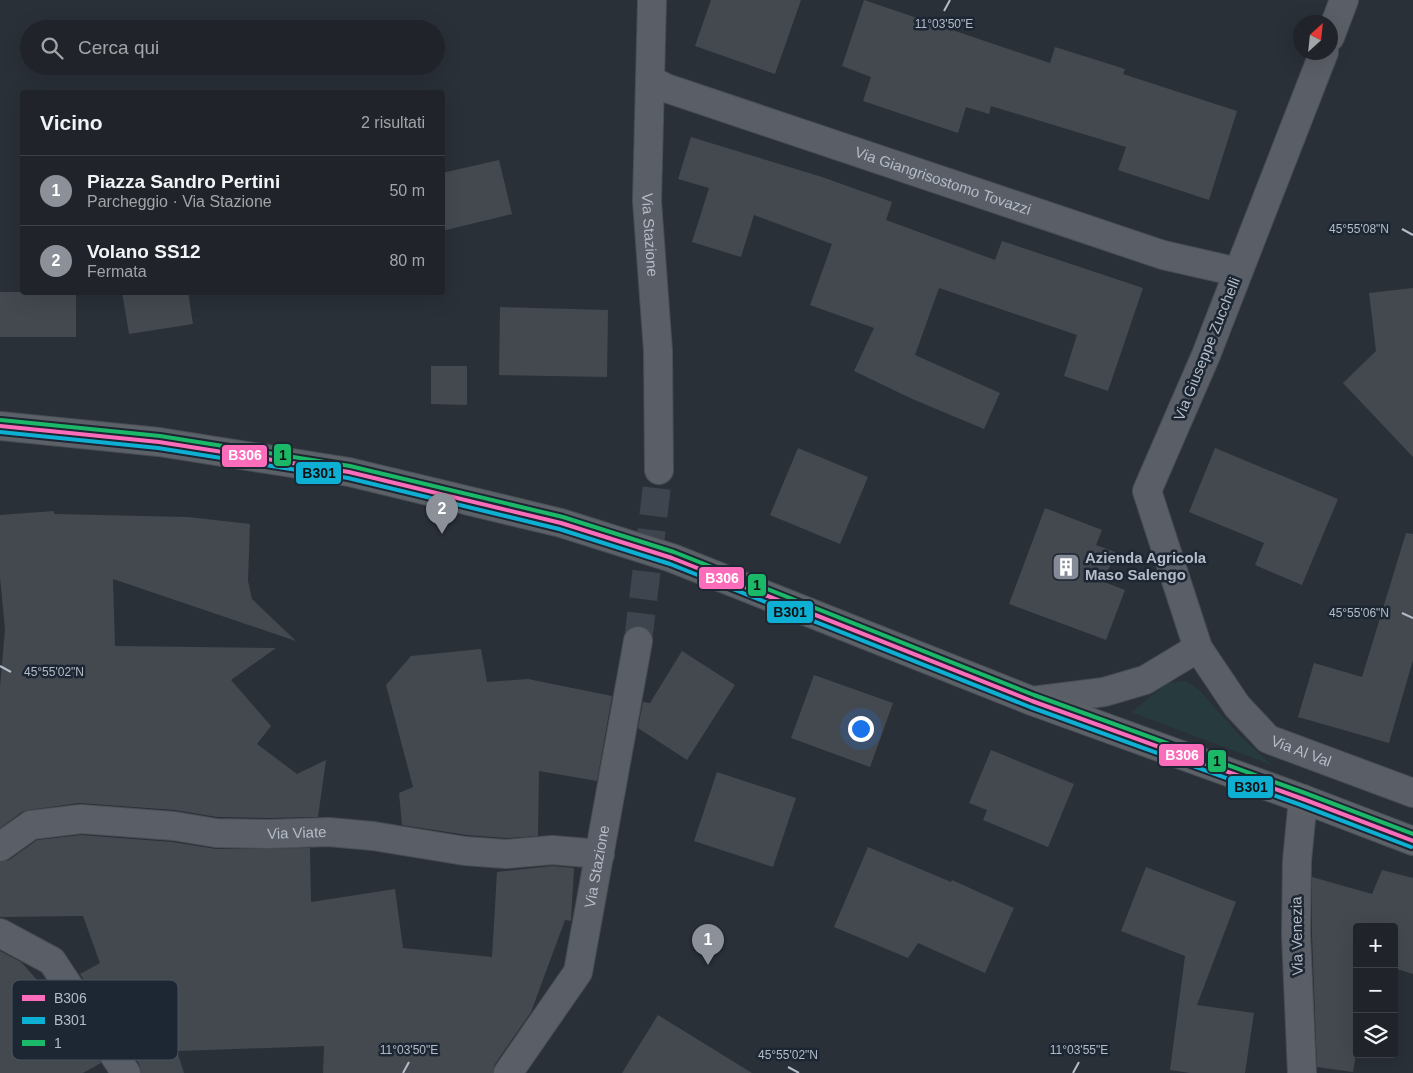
<!DOCTYPE html>
<html lang="it">
<head>
<meta charset="utf-8">
<style>
  body { margin:0; font-family:Helvetica,sans-serif; background:#2d3036; color:#f1f3f6 }
  .controls { position:absolute; right:15px; bottom:15px; display:grid; overflow:hidden; border-radius:5px; box-shadow:0 5px 20px #0002 }
  .controls button { width:45px; height:45px; display:grid; place-items:center; padding:0; border:0; border-bottom:1px solid #3d4147; background:#20242a; color:#f1f3f6; font:25px sans-serif }
  .compass { position:absolute; left:1293px; top:15px; width:45px; height:45px; border-radius:50%; background:#20242a; box-shadow:0 5px 20px #0002; rotate:27deg }
  .you { position:absolute; left:860px; top:728px; width:18px; height:18px; margin:-12px; border:4px solid #fff; border-radius:50%; background:#1a73e8; box-shadow:0 0 0 8px #1a73e833 }
  .badge { display:grid; place-items:center; width:32px; height:32px; border-radius:50%; background:#8c9099; color:#fff; font-size:16px; font-weight:700 }
  .pin { position:absolute; translate:-50% -41px; filter:drop-shadow(0 1px 2px #0008) }
  .pin::after { content:''; position:absolute; top:26px; width:18px; height:15px; background:inherit; clip-path:polygon(0 0,100% 0,50% 100%) }
  .list { margin:0; padding:0; list-style:none }
  h2 { display:flex; justify-content:space-between; align-items:center; height:65px; margin:0; padding:0 20px; font-size:21px }
  h2 small { font-size:16px; font-weight:400; color:#a2a4a8 }
  .list li { display:grid; grid-template-columns:32px 1fr auto; gap:15px; align-items:center; box-sizing:border-box; height:70px; padding:0 20px; border-top:1px solid #3d4147 }
  .list b { display:block; font-size:19px; white-space:nowrap }
  .list p { margin:0; font-size:16px; white-space:nowrap; color:#a2a4a8 }
  .list em { font-size:16px; font-style:normal; color:#a2a4a8 }
  .icon { flex:none; width:28px; height:28px; fill:none; stroke:currentColor; stroke-width:2; stroke-linecap:round; stroke-linejoin:round }
  .map { position:relative; flex:none; width:1413px; height:1073px; overflow:hidden }
  .search { position:absolute; background:#20242a; box-shadow:0 5px 20px #0002; left:20px; top:20px; width:425px; height:55px; display:flex; align-items:center; gap:12px; box-sizing:border-box; padding:0 18px; border-radius:28px; color:#a2a4a8; font-size:19px }
  .panel { position:absolute; background:#20242a; box-shadow:0 5px 20px #0002; left:20px; top:90px; width:425px; height:205px; border-radius:5px }
  .map>svg:first-child { display:block }
  .grass { fill:#273a3e }
  .building { fill:#444950 }
  .lines { fill:none; stroke-linecap:round; stroke-linejoin:round }
  .minor-tunnel { stroke:#3f454e; stroke-width:28; stroke-dasharray:28 14; stroke-linecap:butt }
  .minor-casing { stroke:#484c53; stroke-width:30 }
  .primary-casing { stroke:#484c55; stroke-width:30 }
  .minor { stroke:#5a5e66; stroke-width:28 }
  .primary { stroke:#5c6168; stroke-width:28 }
  .bus-1-casing { stroke:#1d2633; stroke-width:8 }
  .bus-2-casing { stroke:#1d2633; stroke-width:8 }
  .bus-3-casing { stroke:#1d2633; stroke-width:8 }
  .bus-1 { stroke:#fb6dba; stroke-width:4 }
  .bus-2 { stroke:#0dafd3; stroke-width:4 }
  .bus-3 { stroke:#1ab867; stroke-width:4 }
  .ticks { fill:none; stroke:#b4bcc9; stroke-width:2 }
  .labels { text-anchor:middle; stroke-width:5; stroke-linejoin:round; paint-order:stroke }
  .street-label { font-size:15px; fill:#b4bcc9; stroke:#1d2633 }
  .poi-label { font-size:15px; font-weight:bold; fill:#b4bcc9; stroke:#1d2633; text-anchor:start }
  .key { fill:#1d2633; stroke:#4a5360; stroke-width:1 }
  .key-label { font-size:14px; fill:#b4bcc9 }
  .ticks-label { font-size:12px; text-anchor:middle; fill:#b4bcc9; stroke:#1d2633; stroke-width:5; stroke-linejoin:round; paint-order:stroke }
  .line-badge { stroke:#1d2633; stroke-width:2 }
  .badge-label { font-size:14px; text-anchor:middle; font-weight:bold; fill:#fff }
  .pale-badge-label { font-size:14px; text-anchor:middle; font-weight:bold; fill:#111 }
</style>
</head>
<body>
<div class="map">
<svg width="1413" height="1073" viewBox="0 0 1413 1073">
  <rect width="100%" height="100%" fill="#2a3038"/>
  <polygon class="grass" points="1186,681 1199,690 1241,737 1272,765 1131,712 1168,683"/>
  <g class="building">
    <polygon points="711,0 801,0 775,74 695,46"/>
    <polygon points="864,0 1050,63 1055,47 1125,69 1123,74 1237,111 1209,200 1118,170 1126,147 991,106 989,114 966,107 958,133 863,101 871,77 842,66"/>
    <polygon points="691,137 822,177 892,202 886,220 995,260 1002,241 1143,288 1108,391 1064,376 1077,335 939,288 915,355 1000,393 984,429 910,398 854,371 874,328 810,305 832,244 754,215 741,257 692,242 709,188 678,179"/>
    <polygon points="499,160 512,214 442,231 442,173"/>
    <polygon points="1413,288 1413,457 1343,383 1376,351 1369,293"/>
    <rect x="0" y="292" width="76" height="45"/>
    <polygon points="122,292 188,292 193,324 129,334"/>
    <polygon points="500,307 608,310 607,377 499,375"/>
    <polygon points="431,366 467,366 467,405 431,404"/>
    <polygon points="798,448 868,477 840,544 770,515"/>
    <polygon points="1215,448 1338,499 1302,585 1255,565 1264,543 1189,512"/>
    <polygon points="1045,508 1102,530 1096,545 1115,552 1104,582 1125,590 1106,640 1009,604"/>
    <polygon points="54,511 54,514 188,517 250,524 248,581 252,599 296,641 113,579 115,646 276,648 231,680 271,726 257,744 297,774 326,760 318,817 268,818 217,817 175,810 79,803 29,810 22,812 0,828 0,687 5,629 0,577 0,515"/>
    <polygon points="1406,533 1413,534 1413,660 1389,743 1298,717 1314,663 1362,677"/>
    <polygon points="481,649 487,682 528,679 612,696 597,781 539,771 538,836 506,838 467,835 402,825 399,793 413,787 386,685 411,656"/>
    <polygon points="682,651 735,685 687,760 638,728 643,702 650,703"/>
    <polygon points="814,675 893,703 870,767 791,738"/>
    <polygon points="991,750 1074,784 1048,847 983,820 987,810 969,803"/>
    <polygon points="717,772 796,798 773,867 694,841"/>
    <polygon points="81,835 172,842 216,849 310,848 311,902 395,889 403,948 492,957 497,872 552,866 574,868 571,921 565,920 531,1012 495,1064 493,1073 323,1073 324,1046 177,1051 184,1073 141,1073 139,1064 80,974 100,963 83,916 0,917 0,862 9,860 37,840"/>
    <polygon points="868,847 951,882 952,880 1014,908 985,973 918,943 908,958 834,927"/>
    <polygon points="1146,867 1236,902 1197,1005 1254,1013 1245,1073 1190,1073 1170,1070 1185,956 1121,931"/>
    <polygon points="1382,870 1413,878 1413,974 1394,968 1394,927 1357,927 1357,1048 1353,1072 1317,1067 1312,935 1312,877 1372,894"/>
    <polygon points="0,951 21,962 47,991 52,989 101,1063 83,1073 0,1073"/>
    <polygon points="658,1015 752,1073 622,1073"/>
  </g>
  <g class="lines">
    <polyline class="minor-tunnel" points="638,641 659,470"/>
    <defs>
      <g id="minor">
        <path id="s1" d="M652 0 647 201 658 351 659 470"/>
        <polyline points="1330,37 1344,0"/>
        <path id="s2" d="M1324 52 1206 355 1147 491 1198 648 1237 706 1268 739 1413 793"/>
        <path id="s3" d="M650 80 666 88 1163 255 1238 272"/>
        <polyline points="1032,701 1104,692 1145,680 1198,648"/>
        <path id="s4" d="M0 847 31 825 81 819 174 826 216 833 268 834 329 832 373 836 465 851 506 854 552 850 600 854"/>
        <polyline points="0,933 52,961 126,1073"/>
        <path id="s5" d="M508 1073 578 972 638 641"/>
        <polyline points="1302,1073 1296,935 1297,861 1303,799"/>
      </g>
      <polyline id="primary" points="0,426 159,442 349,472 561,523 672,558 1032,701 1303,799 1413,841"/>
    </defs>
    <use href="#minor" class="minor-casing"/>
    <use href="#primary" class="primary-casing"/>
    <use href="#minor" class="minor"/>
    <use href="#primary" class="primary"/>
    <defs>
      <polyline id="bus-1" points="0,426 159,442 349,472 561,523 672,558 1032,701 1303,799 1413,841"/>
      <polyline id="bus-2" points="0,432 158,448 348,478 559,529 670,564 1030,707 1301,805 1411,847"/>
      <polyline id="bus-3" points="1,420 160,436 350,466 563,517 674,552 1034,695 1305,793 1413,834"/>
    </defs>
    <use href="#bus-1" class="bus-1-casing"/>
    <use href="#bus-2" class="bus-2-casing"/>
    <use href="#bus-3" class="bus-3-casing"/>
    <use href="#bus-1" class="bus-1"/>
    <use href="#bus-2" class="bus-2"/>
    <use href="#bus-3" class="bus-3"/>
  </g>
  <path class="ticks" d="M944 11 950 0M1402 229 1413 235M1402 613 1413 618M0 666 11 672M788 1067 799 1073M403 1073 409 1062M1073 1073 1079 1062"/>
  <defs>
    <symbol id="building-square" viewBox="-11 -11 22 22"><rect x="-9" y="-9" width="18" height="18" rx="4" fill="#848b96" stroke="#1d2633"/><path d="M-4-6H4V6H1V3H-1V6H-4ZM-2.5-4.3h1.7v1.8h-1.7ZM.8-4.3h1.7v1.8H.8ZM-2.5-1h1.7V.8h-1.7ZM.8-1h1.7V.8H.8Z" fill="#fff"/></symbol>
  </defs>
  <g fill-rule="evenodd">
    <use href="#building-square" x="1050" y="551" width="32" height="32"/>
  </g>
  <g class="labels">
    <g class="street-label">
      <text dy="5" stroke="none"><textPath href="#s3" startOffset="310">Via Giangrisostomo Tovazzi</textPath></text>
      <text dy="5" stroke="none"><textPath href="#s1" startOffset="235">Via Stazione</textPath></text>
      <text transform="translate(1207 349) rotate(-68)" y="5">Via Giuseppe Zucchelli</text>
      <text dy="5" stroke="none"><textPath href="#s2" startOffset="789">Via Al Val</textPath></text>
      <text dy="5" stroke="none"><textPath href="#s4" startOffset="305">Via Viate</textPath></text>
      <text dy="5" stroke="none"><textPath href="#s5" startOffset="230">Via Stazione</textPath></text>
      <text transform="translate(1297 936) rotate(-91)" y="5">Via Venezia</text>
    </g>
    <g class="poi-label">
      <text x="1085" y="563">Azienda Agricola<tspan x="1085" dy="17">Maso Salengo</tspan></text>
    </g>
  </g>
  <rect x="12" y="980" width="166" height="80" rx="8" class="key"/>
  <rect x="22" y="995" width="23" height="6" fill="#fb6dba"/>
  <rect x="22" y="1017" width="23" height="7" fill="#0dafd3"/>
  <rect x="22" y="1040" width="23" height="6" fill="#1ab867"/>
  <g class="key-label">
    <text x="54" y="1003">B306</text>
    <text x="54" y="1025">B301</text>
    <text x="54" y="1048">1</text>
  </g>
  <g class="ticks-label">
    <text x="944" y="28">11°03'50"E</text>
    <text x="1359" y="233">45°55'08"N</text>
    <text x="1359" y="617">45°55'06"N</text>
    <text x="54" y="676">45°55'02"N</text>
    <text x="409" y="1054">11°03'50"E</text>
    <text x="1079" y="1054">11°03'55"E</text>
    <text x="788" y="1059">45°55'02"N</text>
  </g>
  <g class="line-badge">
    <rect x="273" y="443" width="19" height="24" rx="5" fill="#1ab867"/>
    <rect x="221" y="444" width="47" height="24" rx="5" fill="#fb6dba"/>
    <rect x="295" y="461" width="47" height="24" rx="5" fill="#0dafd3"/>
    <rect x="698" y="566" width="47" height="24" rx="5" fill="#fb6dba"/>
    <rect x="747" y="573" width="20" height="24" rx="5" fill="#1ab867"/>
    <rect x="766" y="600" width="48" height="24" rx="5" fill="#0dafd3"/>
    <rect x="1158" y="743" width="47" height="24" rx="5" fill="#fb6dba"/>
    <rect x="1207" y="749" width="20" height="24" rx="5" fill="#1ab867"/>
    <rect x="1227" y="775" width="47" height="24" rx="5" fill="#0dafd3"/>
  </g>
  <g class="badge-label">
    <text x="245" y="460">B306</text>
    <text x="722" y="583">B306</text>
    <text x="1182" y="760">B306</text>
  </g>
  <g class="pale-badge-label">
    <text x="283" y="460">1</text>
    <text x="319" y="478">B301</text>
    <text x="757" y="590">1</text>
    <text x="790" y="617">B301</text>
    <text x="1217" y="766">1</text>
    <text x="1251" y="792">B301</text>
  </g>
</svg>
<div class="controls">
<button>+</button>
<button>−</button>
<button><svg class="icon" aria-label="layers" viewBox="0 0 24 24"><path d="M12 4l9 5-9 5-9-5zM3 14l9 5 9-5"/></svg></button>
</div>
<svg class="compass" viewBox="-18 -18 36 36"><path d="M0-13l5 13h-10z" fill="#e53935"/><path d="M0 13l5-13h-10z" fill="#a2a4a8"/></svg>
<div class="you"></div>
<div class="pin badge" style="left:708px;top:965px">1</div>
<div class="pin badge" style="left:442px;top:534px">2</div>
<div class="search"><svg class="icon" aria-label="search" viewBox="0 0 24 24"><circle cx="10" cy="10" r="6"/><path d="M15 15l6 6"/></svg>Cerca qui</div>
<section class="panel">
<h2>Vicino<small>2 risultati</small></h2>
<ul class="list">
<li><span class="badge">1</span><div><b>Piazza Sandro Pertini</b><p>Parcheggio · Via Stazione</p></div><em>50 m</em></li>
<li><span class="badge">2</span><div><b>Volano SS12</b><p>Fermata</p></div><em>80 m</em></li>
</ul>
</section>
</div>
</body>
</html>
